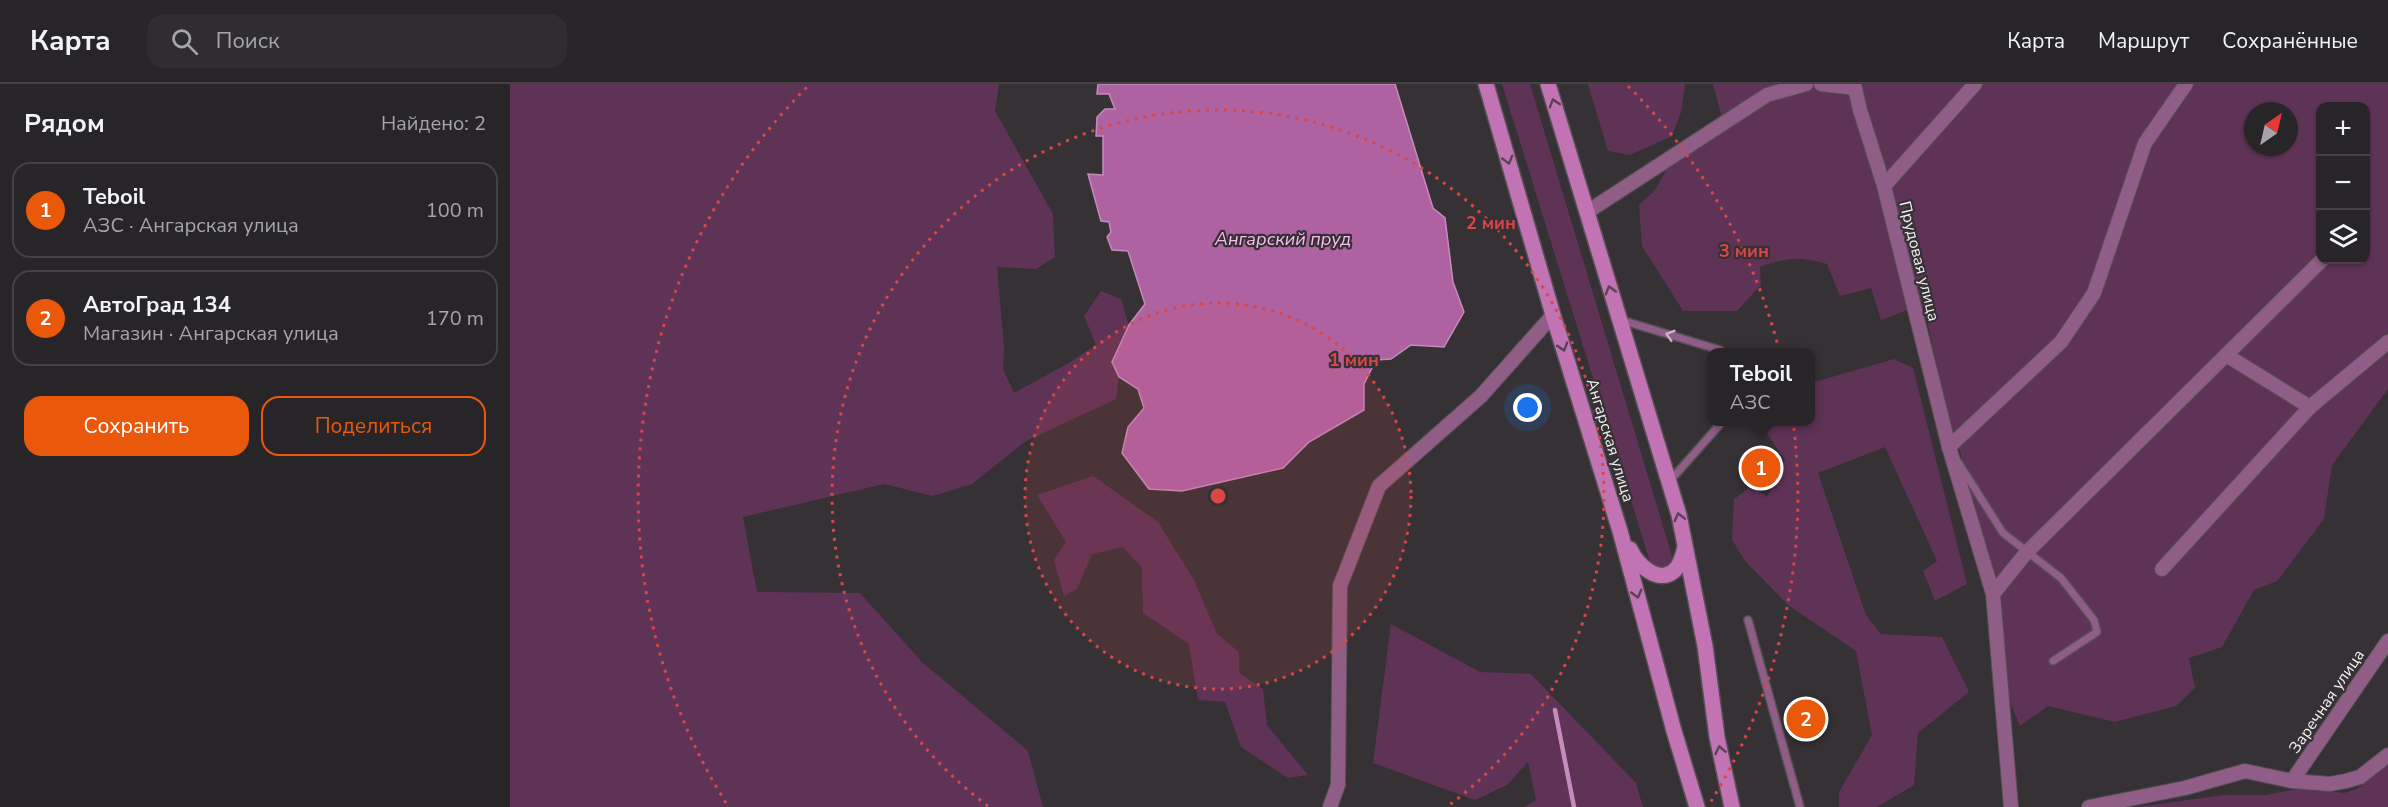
<!DOCTYPE html>
<html lang="ru">
<head>
<meta charset="utf-8">
<style>
  body { margin:0; font-family:"Nunito Sans",sans-serif; background:#302d30; color:#f1f3f6 }
  .controls { position:absolute; right:18px; top:18px; display:grid; overflow:hidden; border-radius:12px; box-shadow:0 2px 4px #0004 }
  .controls button { width:54px; height:54px; display:grid; place-items:center; padding:0; border:0; border-bottom:2px solid #444245; background:#282528; color:#f1f3f6; font:30px sans-serif }
  .compass { position:absolute; left:1734px; top:18px; width:54px; height:54px; border-radius:50%; background:#282528; box-shadow:0 2px 4px #0004; rotate:34deg }
  .you { position:absolute; left:1018px; top:324px; width:21px; height:21px; margin:-15px; border:4px solid #fff; border-radius:50%; background:#1a73e8; box-shadow:0 0 0 9px #1a73e833 }
  .badge { display:grid; place-items:center; width:39px; height:39px; border-radius:50%; background:#ea580c; color:#fff; font-size:20px; font-weight:700 }
  .pin { position:absolute; translate:-50% -50%; border:3px solid #fff; box-shadow:0 2px 6px #0006 }
  .popup { position:absolute; left:1197px; top:264px; width:108px; height:78px; box-sizing:border-box; display:grid; place-content:center; border-radius:12px; background:#282528; filter:drop-shadow(0 2px 4px #0005); font-size:20px; white-space:nowrap; color:#a5a5a8 }
  .popup b { font-size:22px; color:#f1f3f6 }
  .popup::after { content:''; position:absolute; left:50%; top:100%; margin-left:-12px; border:12px solid transparent; border-top-color:#282528 }
  .list { margin:0; padding:0; list-style:none }
  h2 { display:flex; justify-content:space-between; align-items:center; height:78px; margin:0; padding:0 24px; font-size:26px }
  h2 small { font-size:20px; font-weight:400; color:#a5a5a8 }
  .list li { display:grid; grid-template-columns:39px 1fr auto; gap:18px; align-items:center; box-sizing:border-box; height:96px; margin:0 12px 12px; padding:0 12px; border:2px solid #444245; border-radius:18px }
  .list b { display:block; font-size:22px; white-space:nowrap }
  .list p { margin:0; font-size:20px; white-space:nowrap; color:#a5a5a8 }
  .list em { font-size:20px; font-style:normal; color:#a5a5a8 }
  .actions { display:flex; gap:12px; padding:18px 24px }
  .actions a { flex:1; padding:14px 0; border:2px solid #ea580c; border-radius:18px; text-align:center; font-size:21px; color:#ea580c }
  .actions .main { background:#ea580c; color:#fff }
  .icon { flex:none; width:33px; height:33px; fill:none; stroke:currentColor; stroke-width:2; stroke-linecap:round; stroke-linejoin:round }
  .map { position:relative; flex:none; width:1878px; height:723px; overflow:hidden }
  header { display:flex; align-items:center; gap:36px; box-sizing:border-box; height:84px; padding:0 30px; background:#282528; border-bottom:2px solid #444245 }
  header strong { font-size:28px }
  nav { display:flex; gap:33px; margin-inline-start:auto; font-size:21px }
  .search { width:420px; height:54px; background:#302d30; display:flex; align-items:center; gap:15px; box-sizing:border-box; padding:0 21px; border-radius:18px; color:#a5a5a8; font-size:22px }
  main { display:flex }
  aside { flex:1; background:#282528 }
  .map>svg:first-child { display:block }
  .green { fill:#5e3356; fill-rule:evenodd }
  .water { fill:#af62a2; stroke:#c38cba; stroke-width:1.5 }
  .lines { fill:none; stroke-linecap:round; stroke-linejoin:round }
  .stream { stroke:#c38cba; stroke-width:4.5 }
  .lane-casing { stroke:#544f53; stroke-width:10 }
  .street-casing { stroke:#544f53; stroke-width:16 }
  .secondary-casing { stroke:#544f53; stroke-width:18 }
  .lane { stroke:#8f5d85; stroke-width:7 }
  .street { stroke:#8f5d85; stroke-width:14 }
  .secondary { stroke:#c173b3; stroke-width:15 }
  .oneway { stroke:#594254 }
  .oneway2 { stroke:#cab5c6 }
  .ring { fill:none; stroke:#da4646; stroke-width:3; stroke-dasharray:3 6 }
  .labels { text-anchor:middle; stroke-width:4.5; stroke-linejoin:round; paint-order:stroke }
  .street-label { font-size:16px; fill:#f2eff1; stroke:#363135 }
  .water-label { font-size:18px; font-style:italic; fill:#fbbcee; stroke:#363135 }
  .centre { fill:#da4646; stroke:#363135; stroke-width:3 }
  .ring-label { font-size:18px; text-anchor:middle; font-weight:bold; fill:#da4646; stroke:#363135; stroke-width:4.5; stroke-linejoin:round; paint-order:stroke }
</style>
</head>
<body>
<header>
<strong>Карта</strong>
<div class="search"><svg class="icon" aria-label="search" viewBox="0 0 24 24"><circle cx="10" cy="10" r="6"/><path d="M15 15l6 6"/></svg>Поиск</div>
<nav><a>Карта</a><a>Маршрут</a><a>Сохранённые</a></nav>
</header>
<main>
<aside>
<h2>Рядом<small>Найдено: 2</small></h2>
<ul class="list">
<li><span class="badge">1</span><div><b>Teboil</b><p>АЗС · Ангарская улица</p></div><em>100 m</em></li>
<li><span class="badge">2</span><div><b>АвтоГрад 134</b><p>Магазин · Ангарская улица</p></div><em>170 m</em></li>
</ul>
<div class="actions"><a class="main">Сохранить</a><a>Поделиться</a></div>
</aside>
<div class="map">
<svg width="1878" height="723" viewBox="0 0 1878 723">
  <rect width="100%" height="100%" fill="#363135"/>
  <g class="green">
    <polygon points="0,0 489,0 485,27 543,130 545,173 526,185 487,183 494,263 493,285 504,309 557,280 586,261 574,232 591,207 611,215 619,241 602,278 609,293 606,315 516,357 462,400 423,412 374,400 233,433 247,508 350,509 412,578 518,667 533,723 0,723"/>
    <polygon points="992,0 1020,0 1162,472 1159,483 1154,485 1142,482 1140,478"/>
    <polygon points="1078,0 1175,0 1171,28 1162,52 1120,71 1098,67"/>
    <path d="M1203 0H1878V305L1822 381 1814 435 1767 497 1744 506 1712 563 1679 574 1685 604 1666 622 1605 638 1538 622 1510 642 1480 570 1477 517 1472 472 1450 367 1438 334 1414 222 1397 226 1371 236 1361 204 1330 212 1317 180C1288 172 1278 173 1250 183L1251 201 1227 227H1173L1132 162 1129 121 1145 106 1157 85 1215 46ZM1810 22H1856V176H1810ZM1743 27H1779V63H1743Z"/>
    <polygon points="1384,275 1403,284 1457,500 1425,517 1413,487 1427,477 1375,363 1308,389 1356,531 1371,550 1432,553 1459,608 1408,649 1404,701 1367,723 1329,723 1329,708 1362,651 1346,567 1278,521 1236,478 1222,456 1224,415 1242,402 1257,413 1275,376 1258,351 1255,338 1300,338 1301,299"/>
    <polygon points="583,392 648,438 684,496 707,550 729,568 729,589 753,605 757,641 798,691 778,694 731,663 715,618 688,616 679,560 633,529 632,484 613,463 582,470 567,505 554,512 544,476 556,458 527,411"/>
    <polygon points="881,540 970,588 1021,590 1126,699 1133,723 1014,723 1026,716 1018,678 997,701 965,716 863,679"/>
    <polygon points="1878,680 1878,723 1628,723 1714,711 1755,711 1793,704 1834,709 1847,705"/>
  </g>
  <polygon class="water" points="588,0 885,0 923,124 935,134 943,198 954,228 934,263 901,261 881,275 866,276 854,300 854,326 799,358 773,384 672,407 639,405 612,369 618,343 634,324 628,305 609,293 602,278 619,241 635,220 618,167 602,166 597,153 601,148 599,138 591,137 578,90 593,91 593,52 586,52 587,33 595,25 605,25 599,10 587,10"/>
  <g class="lines">
    <polyline class="stream" points="1045,626 1064,723"/>
    <defs>
      <g id="lane">
        <polyline points="1111,236 1210,266 1211,268"/>
        <polyline points="1448,378 1493,449 1551,494 1584,536 1587,548 1543,577"/>
        <polyline points="1159,398 1212,338"/>
        <polyline points="1238,536 1290,723"/>
      </g>
      <g id="street">
        <polyline points="1311,0 1344,4"/>
        <polyline points="1344,0 1350,26 1374,102 1439,363 1483,510 1501,723"/>
        <polyline points="1374,102 1465,0"/>
        <polyline points="1077,128 1257,11 1296,0"/>
        <polyline points="1716,271 1800,323"/>
        <polyline points="1439,363 1551,258 1584,209 1635,59 1676,0"/>
        <polyline points="1652,485 1800,323 1878,258"/>
        <polyline points="1483,510 1516,469 1812,176"/>
        <polyline points="1782,697 1878,557"/>
        <polyline points="820,723 828,701 830,502 869,402 971,312 1043,231"/>
        <polyline points="1579,723 1675,704 1735,687 1782,697 1820,700 1836,697 1850,693 1878,671"/>
      </g>
      <g id="secondary">
        <polyline points="976,0 1043,231 1110,447 1164,647 1187,723"/>
        <polyline points="1038,0 1169,431 1195,562 1207,653 1222,723"/>
        <path d="M1120 465C1127 480 1149 503 1166 485 1171 479 1173 471 1175 463"/>
      </g>
    </defs>
    <use href="#lane" class="lane-casing"/>
    <use href="#street" class="street-casing"/>
    <use href="#secondary" class="secondary-casing"/>
    <use href="#lane" class="lane"/>
    <use href="#street" class="street"/>
    <use href="#secondary" class="secondary"/>
  </g>
  <defs><path id="oneway-chevron" d="M-2-3.5L2.5 0L-2 3.5" fill="none" stroke-width="1.6" stroke-linecap="round" stroke-linejoin="round" transform="scale(1.5)"/></defs>
  <g class="oneway">
    <use href="#oneway-chevron" transform="translate(1044 19) rotate(-107)"/>
    <use href="#oneway-chevron" transform="translate(998 76) rotate(74)"/>
    <use href="#oneway-chevron" transform="translate(1100 206) rotate(-106)"/>
    <use href="#oneway-chevron" transform="translate(1053 263) rotate(73)"/>
    <use href="#oneway-chevron" transform="translate(1169 433) rotate(-104)"/>
    <use href="#oneway-chevron" transform="translate(1127 510) rotate(75)"/>
    <use href="#oneway-chevron" transform="translate(1210 666) rotate(-102)"/>
  </g>
  <use class="oneway2" href="#oneway-chevron" transform="translate(1160 251) rotate(-163)"/>
  <circle cx="708" cy="412" r="193" fill="#da4646" fill-opacity=".12"/>
  <g class="ring">
    <circle cx="708" cy="412" r="193"/>
    <path d="M478 722A386 386 0 1 1 938 722"/>
    <path d="M216 719A580 580 0 0 1 298 2M1118 2A580 580 0 0 1 1200 719"/>
  </g>
  <g class="labels">
    <g class="street-label">
      <text transform="translate(1410 177) rotate(76)" y="6">Прудовая улица</text>
      <text transform="translate(1101 356) rotate(73)" y="6">Ангарская улица</text>
      <text transform="translate(1816 617) rotate(-56)" y="6">Заречная улица</text>
    </g>
    <g class="water-label">
      <text x="773" y="161">Ангарский пруд</text>
    </g>
  </g>
  <circle cx="708" cy="412" r="9" class="centre"/>
  <g class="ring-label">
    <text x="981" y="145">2 мин</text>
    <text x="1234" y="173">3 мин</text>
    <text x="844" y="282">1 мин</text>
  </g>
</svg>
<div class="controls">
<button>+</button>
<button>−</button>
<button><svg class="icon" aria-label="layers" viewBox="0 0 24 24"><path d="M12 4l9 5-9 5-9-5zM3 14l9 5 9-5"/></svg></button>
</div>
<svg class="compass" viewBox="-18 -18 36 36"><path d="M0-13l5 13h-10z" fill="#e53935"/><path d="M0 13l5-13h-10z" fill="#a5a5a8"/></svg>
<div class="you"></div>
<div class="pin badge" style="left:1251px;top:384px">1</div>
<div class="popup"><b>Teboil</b>АЗС</div>
<div class="pin badge" style="left:1296px;top:635px">2</div>
</div>
</main>
</body>
</html>
